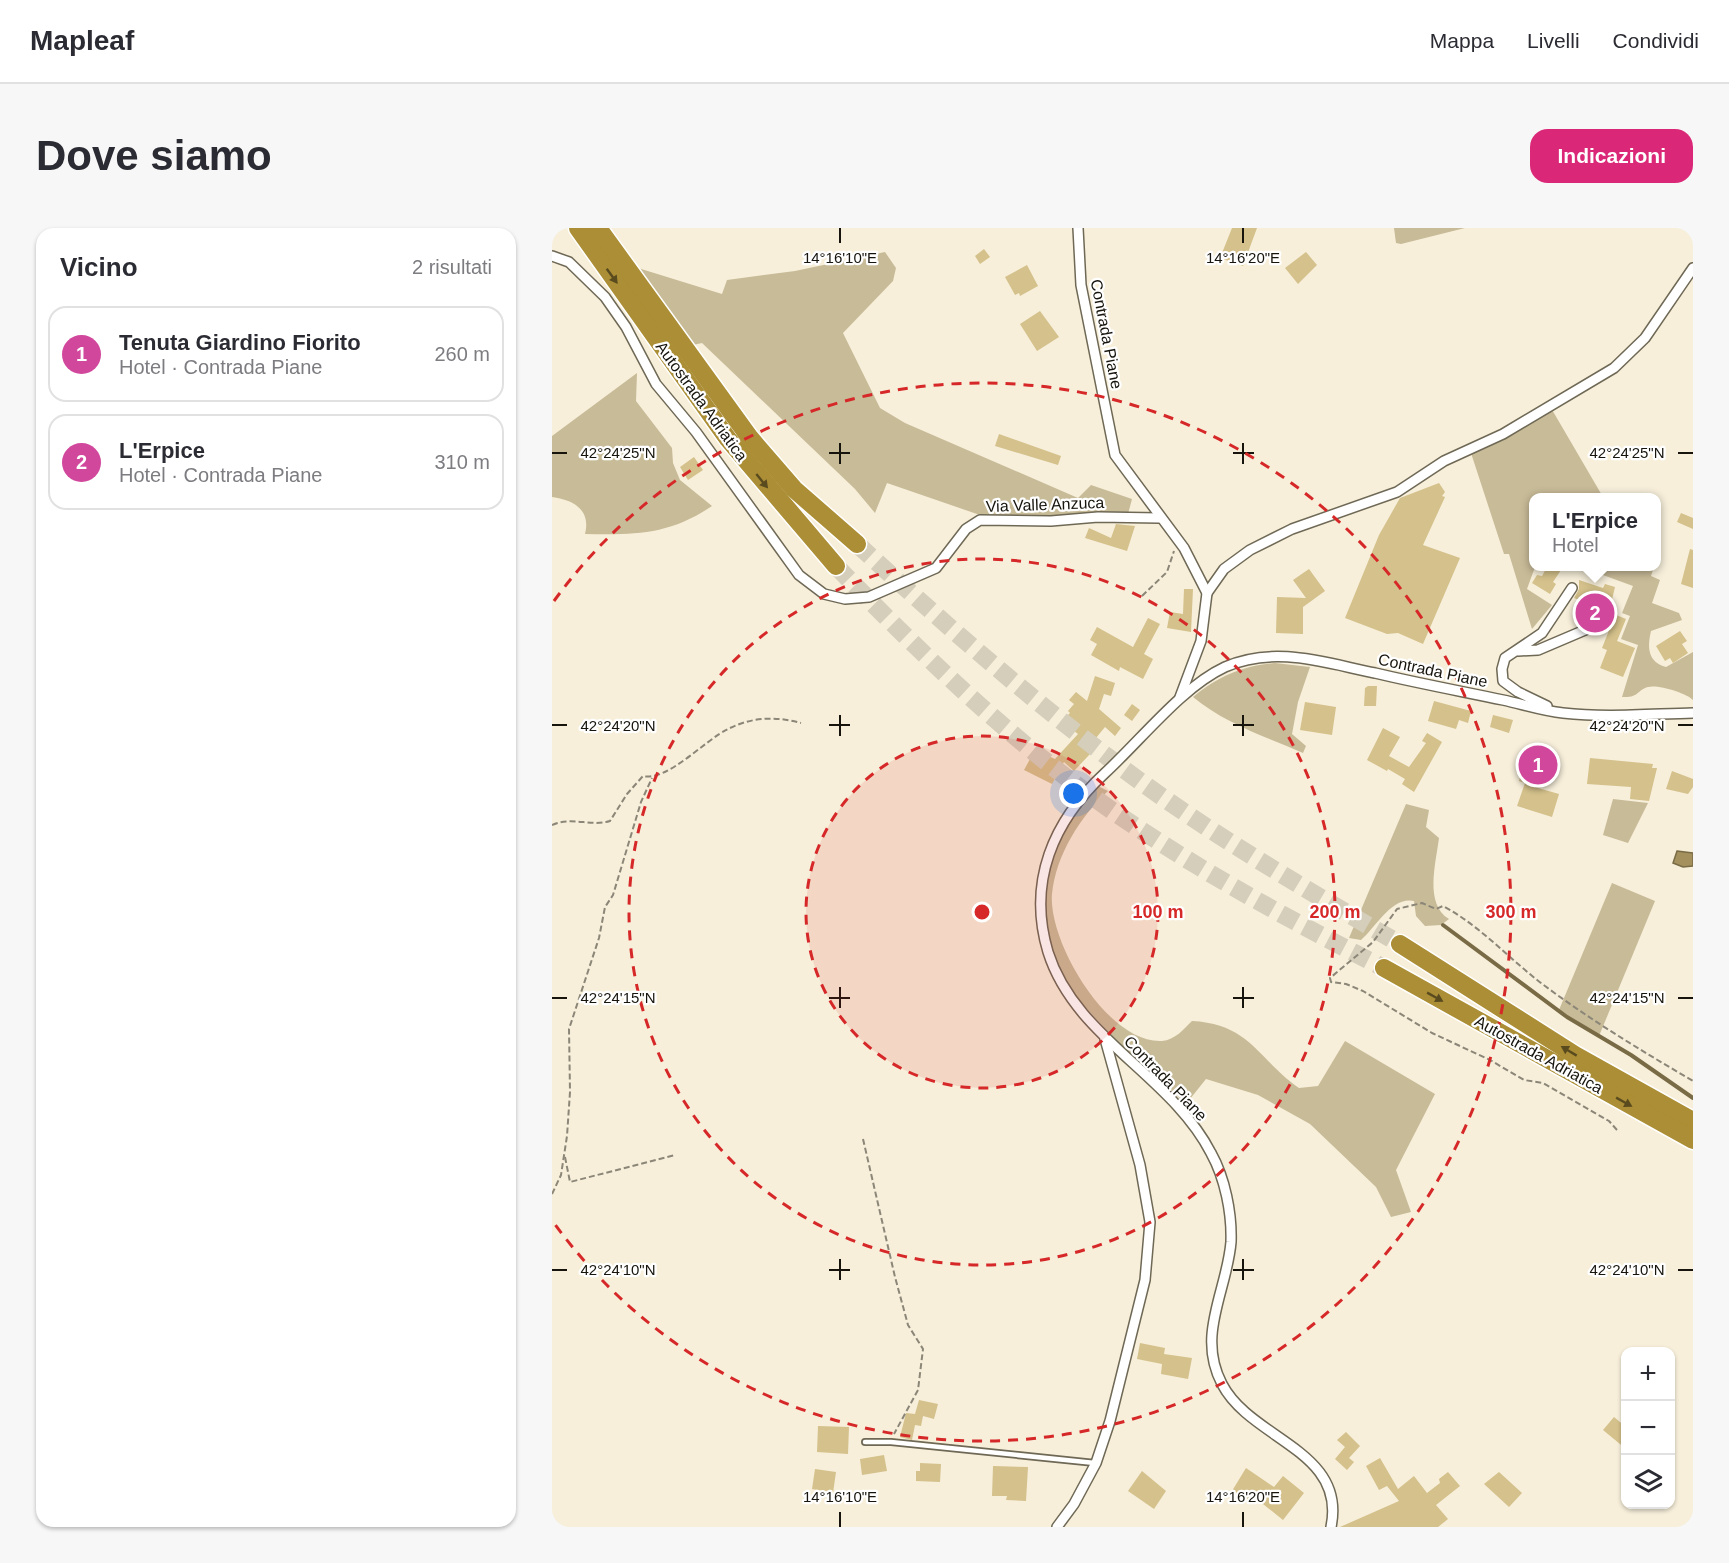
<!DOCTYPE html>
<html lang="it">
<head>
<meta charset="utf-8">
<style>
  body { margin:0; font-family:Arial,sans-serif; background:#f7f7f7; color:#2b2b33 }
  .controls { position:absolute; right:18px; bottom:18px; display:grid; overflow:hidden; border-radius:12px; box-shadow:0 2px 4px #0004 }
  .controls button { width:54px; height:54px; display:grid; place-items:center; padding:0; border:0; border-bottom:2px solid #e1e1e2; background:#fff; color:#2b2b33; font:30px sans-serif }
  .you { position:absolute; left:522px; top:566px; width:21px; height:21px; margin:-15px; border:4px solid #fff; border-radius:50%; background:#1a73e8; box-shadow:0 0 0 9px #1a73e833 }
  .badge { display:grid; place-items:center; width:39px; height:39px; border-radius:50%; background:#db2777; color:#fff; font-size:20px; font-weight:700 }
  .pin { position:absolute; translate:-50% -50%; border:3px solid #fff; box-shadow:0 2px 6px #0006 }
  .popup { position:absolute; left:977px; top:265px; width:132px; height:78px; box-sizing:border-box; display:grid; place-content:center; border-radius:12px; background:#fff; filter:drop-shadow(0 2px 4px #0005); font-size:20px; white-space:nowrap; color:#7c7c81 }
  .popup b { font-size:22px; color:#2b2b33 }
  .popup::after { content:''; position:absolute; left:50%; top:100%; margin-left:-12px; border:12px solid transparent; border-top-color:#fff }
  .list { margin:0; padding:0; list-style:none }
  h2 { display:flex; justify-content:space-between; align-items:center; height:78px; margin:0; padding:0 24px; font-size:26px }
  h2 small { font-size:20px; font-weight:400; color:#7c7c81 }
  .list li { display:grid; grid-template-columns:39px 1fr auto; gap:18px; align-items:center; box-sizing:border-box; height:96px; margin:0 12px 12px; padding:0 12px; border:2px solid #e1e1e2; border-radius:18px }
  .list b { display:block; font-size:22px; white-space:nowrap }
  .list p { margin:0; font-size:20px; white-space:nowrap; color:#7c7c81 }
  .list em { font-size:20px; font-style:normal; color:#7c7c81 }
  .icon { flex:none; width:33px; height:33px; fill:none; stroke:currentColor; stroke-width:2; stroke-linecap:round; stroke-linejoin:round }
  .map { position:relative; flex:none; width:1141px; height:1299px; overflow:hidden; border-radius:18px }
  header { display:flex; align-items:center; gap:36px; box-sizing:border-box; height:84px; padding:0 30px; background:#fff; border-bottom:2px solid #e1e1e2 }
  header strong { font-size:28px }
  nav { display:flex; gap:33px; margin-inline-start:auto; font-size:21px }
  .intro { display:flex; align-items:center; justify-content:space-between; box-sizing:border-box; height:144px; padding:0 36px }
  h1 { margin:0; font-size:42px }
  .button { padding:15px 27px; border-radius:18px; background:#db2777; color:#fff; font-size:21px; font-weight:700 }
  main { display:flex; gap:36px; padding:0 36px }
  aside { flex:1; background:#fff; border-radius:18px; box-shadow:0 2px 4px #0004 }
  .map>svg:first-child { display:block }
  .green { fill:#c8bb98 }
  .water { fill:#a3905d; stroke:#796b45; stroke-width:1.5 }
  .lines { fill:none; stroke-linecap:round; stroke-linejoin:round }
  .stream { stroke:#796b45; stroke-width:4 }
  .building { fill:#d4c18b }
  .highway-tunnel { stroke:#d5cebb; stroke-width:18; stroke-dasharray:18 9; stroke-linecap:butt }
  .lane-casing { stroke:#6e6855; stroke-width:8 }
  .street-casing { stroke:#6e6855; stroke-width:12 }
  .highway-casing { stroke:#fff; stroke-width:21 }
  .path { stroke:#8b8678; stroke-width:2; stroke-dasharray:6 3; stroke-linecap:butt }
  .lane { stroke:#fff; stroke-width:4.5 }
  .street { stroke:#fff; stroke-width:9 }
  .highway { stroke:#ab8e35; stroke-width:18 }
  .oneway { fill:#5a4b1f }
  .ticks { fill:none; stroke:#17140d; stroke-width:2 }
  .ring { fill:none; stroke:#d62828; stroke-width:3; stroke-dasharray:10 8 }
  .labels { text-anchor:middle; stroke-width:4.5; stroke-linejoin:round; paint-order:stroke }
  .street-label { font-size:16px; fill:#17140d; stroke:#fff }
  .ticks-label { font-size:15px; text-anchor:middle; fill:#17140d; stroke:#fff; stroke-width:4.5; stroke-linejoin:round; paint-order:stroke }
  .centre { fill:#d62828; stroke:#fff; stroke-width:3 }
  .ring-label { font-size:18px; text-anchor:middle; font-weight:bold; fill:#d62828; stroke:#fff; stroke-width:4.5; stroke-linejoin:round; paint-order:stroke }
</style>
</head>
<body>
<header>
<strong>Mapleaf</strong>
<nav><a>Mappa</a><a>Livelli</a><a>Condividi</a></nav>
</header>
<div class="intro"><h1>Dove siamo</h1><a class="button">Indicazioni</a></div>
<main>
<aside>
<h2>Vicino<small>2 risultati</small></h2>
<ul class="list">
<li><span class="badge" style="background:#d1479c">1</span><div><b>Tenuta Giardino Fiorito</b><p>Hotel · Contrada Piane</p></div><em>260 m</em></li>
<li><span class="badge" style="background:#d1479c">2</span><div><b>L'Erpice</b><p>Hotel · Contrada Piane</p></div><em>310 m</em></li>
</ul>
</aside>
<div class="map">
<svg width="1141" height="1299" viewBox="0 0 1141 1299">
  <rect width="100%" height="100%" fill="#f7efda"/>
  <g class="green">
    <polygon points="842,0 913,0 849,16 844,15"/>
    <polygon points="333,24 344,40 341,53 291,105 328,180 353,195 526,270 539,257 580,271 576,286 480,290 425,286 335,255 323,285 303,261 150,115 141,117 86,40 170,66 175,52 243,43"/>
    <path d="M85 145 84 173 120 220 121 235 128 252 160 278C117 307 83 307 33 306 39 282 22 272 0 269V208Z"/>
    <polygon points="999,180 1051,269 982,270 983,339 975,361 1000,377 980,401 957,326 952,326 919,225"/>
    <path d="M1029 339H1102L1099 348 1108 352 1100 375 1127 385 1130 392 1099 403C1095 420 1096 434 1114 439L1141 424V472C1135 465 1105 456 1096 459 1085 462 1087 470 1070 469L1086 417 1069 411 1078 388 1070 385 1081 358Z"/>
    <path d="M723 435 758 439 746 474 740 506 754 518 751 525C714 509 672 495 641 469 667 448 690 438 723 435Z"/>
    <path d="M544 557 556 563C528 589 504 627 500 666 496 714 556 816 610 813 623 812 632 801 640 793 699 796 706 832 747 860L766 858 793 813 883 866 844 942 859 984 839 989 824 959 758 896 706 867 654 851 634 876C600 845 565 815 535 781 528 774 519 766 514 757 489 712 482 636 514 591 523 579 534 568 544 557Z"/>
    <polygon points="1061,571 1096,575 1076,615 1051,607"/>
    <path d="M854 576 877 582 874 599 887 610C884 635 872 676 897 691L889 697 873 698 864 688 862 673C840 668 824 699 809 712L797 710Z"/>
    <polygon points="1060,655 1103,673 1047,808 1007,782"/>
  </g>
  <polygon class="water" points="1125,623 1141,625 1141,638 1131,639 1121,635"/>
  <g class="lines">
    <polyline class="stream" points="891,697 1015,789 1079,827 1141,870"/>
  </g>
  <g class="building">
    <polygon points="680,0 705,0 691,38 668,30"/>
    <polygon points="432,21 438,29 428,36 423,28"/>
    <polygon points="754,24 765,37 746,56 733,40"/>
    <polygon points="475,37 486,58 468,68 467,65 463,67 453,49"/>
    <polygon points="488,83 507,109 485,123 468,96"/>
    <polygon points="447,206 509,228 506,237 443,218"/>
    <polygon points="142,229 151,242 136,252 128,239"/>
    <polygon points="887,255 893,264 890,268 893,269 871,317 908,330 871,416 846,405 835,406 793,390 827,307 848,270"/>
    <polygon points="1129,285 1141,290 1141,301 1125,294"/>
    <polygon points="564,296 583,298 575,323 533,310 537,300 559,310"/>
    <polygon points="1138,321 1141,322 1141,360 1129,356"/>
    <polygon points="995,339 1011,339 1001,354 1004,356 998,366 980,355 985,347 990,348"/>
    <polygon points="757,341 773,363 751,379 751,406 724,405 725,369 754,370 741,352"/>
    <polygon points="1027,352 1051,360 1053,356 1063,359 1057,384 1074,391 1065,413 1083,420 1071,449 1048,440 1055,422 1050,420 1060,395 1037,386 1040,377 1022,370 1027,361"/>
    <polygon points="632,361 641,361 639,404 615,400 618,384 631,386"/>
    <polygon points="596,390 608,396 592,426 601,431 591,451 568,439 567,443 539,427 545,416 538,412 545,399 581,419"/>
    <polygon points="1128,403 1135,413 1130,416 1136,425 1121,435 1118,430 1113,433 1104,418"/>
    <polygon points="543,448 563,455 559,468 552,466 547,481 569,500 563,508 553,499 534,522 538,526 522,543 512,534 500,556 472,542 483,522 503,531 526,506 521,502 526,496 516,487 518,485 516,483 522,476 517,472 524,464 535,473"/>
    <polygon points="816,458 825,458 824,478 812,478 813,460"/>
    <polygon points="882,473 919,483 916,495 907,492 904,501 876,493"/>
    <polygon points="753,474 784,479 780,507 748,502"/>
    <polygon points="580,476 588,482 580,493 572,487"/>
    <polygon points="941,487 961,492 957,505 938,499"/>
    <polygon points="831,500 848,509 837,528 857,539 874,515 870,513 875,505 890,514 862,564 850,556 853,551 836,541 835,543 815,532"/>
    <polygon points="1038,530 1101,536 1100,540 1105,540 1097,573 1078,571 1079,559 1035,556"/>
    <polygon points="980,531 993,534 986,560 1007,566 1000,589 965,578 973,555 967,553 972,533 979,535"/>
    <polygon points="1120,543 1141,551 1141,559 1136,566 1114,561"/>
    <polygon points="588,1115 613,1120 612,1126 640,1130 636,1151 609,1146 610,1136 585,1131"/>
    <polygon points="367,1172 386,1176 382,1191 371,1188 369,1198 363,1197 360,1212 348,1209 354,1185 363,1186"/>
    <polygon points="1062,1189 1074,1199 1074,1221 1051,1202"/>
    <polygon points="266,1198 297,1199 296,1226 265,1224"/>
    <polygon points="794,1204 808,1218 797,1230 802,1234 795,1242 783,1231 793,1219 785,1212"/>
    <polygon points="332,1227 335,1243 310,1247 308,1231"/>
    <polygon points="828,1230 846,1261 862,1248 875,1265 888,1255 887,1251 896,1244 908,1258 884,1277 896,1291 886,1299 788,1299 847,1273 835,1258 827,1262 814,1238"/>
    <polygon points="368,1235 389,1236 388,1254 364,1253 364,1243 368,1243"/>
    <polygon points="441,1238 476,1239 474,1273 454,1272 455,1268 440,1268"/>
    <polygon points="694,1240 722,1259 731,1248 752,1265 731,1292 706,1272 703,1276 680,1263"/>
    <polygon points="263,1241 284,1244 281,1265 260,1261"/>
    <polygon points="590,1243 614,1263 602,1281 576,1263"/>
    <polygon points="947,1244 970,1265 957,1279 932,1256"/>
  </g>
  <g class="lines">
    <g class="highway-tunnel">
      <path d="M305 316C388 392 471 465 561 533 651 602 750 659 848 716"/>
      <path d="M284 338C347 403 411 466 482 524 589 611 710 678 832 740"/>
    </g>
    <defs>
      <polyline id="lane" points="313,1214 339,1214 543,1235"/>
      <g id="street">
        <polyline points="526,0 529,57 563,227 632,320 655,365 649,413 628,469"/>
        <polyline points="0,28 17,34 53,69 74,99 104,156 144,204 247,347 272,366 293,371 317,369 384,340 414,301 428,292 499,293 546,289 607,290"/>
        <polyline points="655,365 672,341 698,322 740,301 845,264 892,233 951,206 1062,140 1093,110 1141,40"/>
        <polyline points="966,423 986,422 1033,402"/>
        <polyline points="995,478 966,464 951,453 950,441 953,430 990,405 1020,360"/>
        <polyline points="505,1299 522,1276 544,1235 558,1193 593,1052 598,994 588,937 553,811"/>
        <path d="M779 1299C795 1222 699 1212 670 1156 644 1107 675 1063 679 1014 680 985 673 950 659 925 619 847 523 810 496 724 475 654 501 593 553 545 589 512 630 459 673 439 723 417 773 435 823 445 865 455 908 463 951 472 970 476 991 483 1011 485 1053 490 1098 486 1141 485"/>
      </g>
      <g id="highway">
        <polyline points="26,0 176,211 284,338"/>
        <polyline points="46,0 198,210 242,261 305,316"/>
        <polyline points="848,716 1023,827 1141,893"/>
        <polyline points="832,740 1141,912"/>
      </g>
    </defs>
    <use href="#lane" class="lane-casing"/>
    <use href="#street" class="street-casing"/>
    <use href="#highway" class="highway-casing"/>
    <g class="path">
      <polyline points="590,368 615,344 622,323"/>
      <path d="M0 597C20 588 39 599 58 593L75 566 91 548C115 554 153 512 176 501 200 489 223 488 249 495"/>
      <path d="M1065 902 1057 893 991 855 972 852 938 832 880 805 811 763 794 756 779 754 778 750 821 714 845 681 870 675 884 681 891 678C930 699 958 732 993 758 1040 793 1090 823 1141 853"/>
      <polyline points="311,911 343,1049 356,1097 371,1121 366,1162 342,1206"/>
      <polyline points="13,929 18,954 123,927"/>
      <polyline points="0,966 9,947 15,908 18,864 17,801 47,710 53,679 61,667 89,574 100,550"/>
    </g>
    <use href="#lane" class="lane"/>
    <use href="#street" class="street"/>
    <use href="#highway" class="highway"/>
  </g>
  <defs><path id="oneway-solid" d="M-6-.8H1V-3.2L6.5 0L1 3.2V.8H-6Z" transform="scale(1.5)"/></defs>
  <g class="oneway">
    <use href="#oneway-solid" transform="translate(60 48) rotate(54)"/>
    <use href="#oneway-solid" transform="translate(210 253) rotate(51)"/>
    <use href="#oneway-solid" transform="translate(883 769) rotate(29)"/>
    <use href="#oneway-solid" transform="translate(1017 823) rotate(-149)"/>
    <use href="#oneway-solid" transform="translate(1072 874) rotate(29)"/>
  </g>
  <path class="ticks" d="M288 0V15M691 0V15M288 215V236M691 215V236M0 225H15M277 225H298M681 225H702M1126 225H1141M288 487V508M691 487V508M0 497H15M277 497H298M681 497H702M1126 497H1141M288 759V780M691 759V780M0 770H15M277 770H298M681 770H702M1126 770H1141M288 1031V1052M691 1031V1052M0 1042H15M277 1042H298M681 1042H702M1126 1042H1141M288 1284V1299M691 1284V1299"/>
  <circle cx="430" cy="684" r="176" fill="#d62828" fill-opacity=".12"/>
  <g class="ring">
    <circle cx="430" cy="684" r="176"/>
    <circle cx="430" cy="684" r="353"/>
    <path d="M2 373A529 529 0 1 1 2 995"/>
  </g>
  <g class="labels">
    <g class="street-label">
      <text transform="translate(555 106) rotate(79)" y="6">Contrada Piane</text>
      <text transform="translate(150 173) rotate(54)" y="6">Autostrada Adriatica</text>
      <text transform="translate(493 276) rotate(-2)" y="6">Via Valle Anzuca</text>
      <text transform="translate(881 442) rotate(12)" y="6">Contrada Piane</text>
      <text transform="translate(987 826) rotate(29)" y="6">Autostrada Adriatica</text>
      <text transform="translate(614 850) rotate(46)" y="6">Contrada Piane</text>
    </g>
  </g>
  <g class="ticks-label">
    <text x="288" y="35">14°16'10"E</text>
    <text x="691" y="35">14°16'20"E</text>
    <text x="66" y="230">42°24'25"N</text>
    <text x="1075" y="230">42°24'25"N</text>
    <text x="66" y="503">42°24'20"N</text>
    <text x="1075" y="503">42°24'20"N</text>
    <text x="66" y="775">42°24'15"N</text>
    <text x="1075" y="775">42°24'15"N</text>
    <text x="66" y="1047">42°24'10"N</text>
    <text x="1075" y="1047">42°24'10"N</text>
    <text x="288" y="1274">14°16'10"E</text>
    <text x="691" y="1274">14°16'20"E</text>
  </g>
  <circle cx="430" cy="684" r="9" class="centre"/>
  <g class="ring-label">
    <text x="606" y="690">100 m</text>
    <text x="783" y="690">200 m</text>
    <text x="959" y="690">300 m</text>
  </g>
</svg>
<div class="controls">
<button>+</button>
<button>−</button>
<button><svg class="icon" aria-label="layers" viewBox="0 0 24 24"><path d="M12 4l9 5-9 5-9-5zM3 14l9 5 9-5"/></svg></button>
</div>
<div class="you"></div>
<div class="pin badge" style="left:986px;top:537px;background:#d1479c">1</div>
<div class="pin badge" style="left:1043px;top:385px;background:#d1479c">2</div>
<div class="popup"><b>L'Erpice</b>Hotel</div>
</div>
</main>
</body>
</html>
